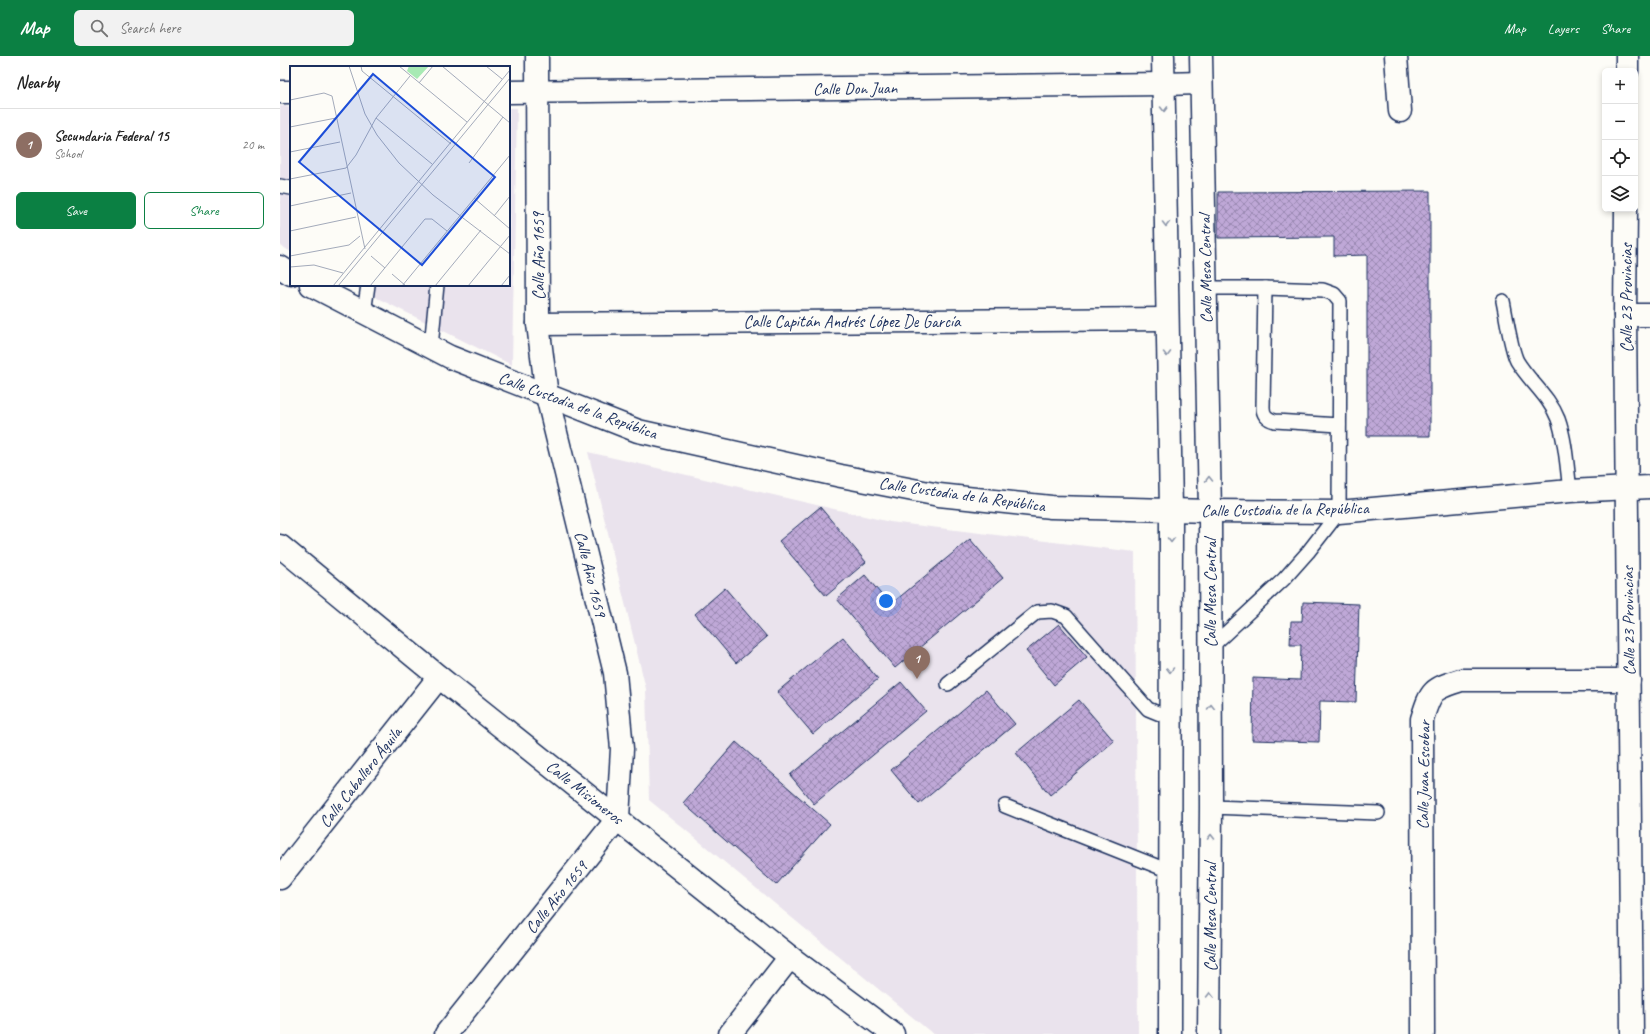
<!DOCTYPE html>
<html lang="en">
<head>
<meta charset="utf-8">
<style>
  body { margin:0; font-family:Caveat,sans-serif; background:#f2f2f2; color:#222 }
  .controls { position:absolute; right:12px; top:12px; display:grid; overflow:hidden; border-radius:6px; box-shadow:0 2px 6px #0003 }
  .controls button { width:36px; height:36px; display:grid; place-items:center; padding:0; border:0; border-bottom:1px solid #e0e0e0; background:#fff; color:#222; font:20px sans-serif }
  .you { position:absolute; left:606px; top:545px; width:14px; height:14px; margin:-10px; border:3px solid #fff; border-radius:50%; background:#1a73e8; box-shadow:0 0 0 6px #1a73e833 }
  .badge { display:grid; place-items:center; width:26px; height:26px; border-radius:50%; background:#0b8043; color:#fff; font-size:13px; font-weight:700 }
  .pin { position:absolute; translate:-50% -33px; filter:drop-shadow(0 1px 2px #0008) }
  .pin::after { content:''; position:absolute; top:21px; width:14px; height:12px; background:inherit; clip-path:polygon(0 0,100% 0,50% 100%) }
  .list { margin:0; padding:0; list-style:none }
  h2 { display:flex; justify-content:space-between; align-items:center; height:52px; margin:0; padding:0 16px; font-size:17px }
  h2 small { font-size:13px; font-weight:400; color:#767676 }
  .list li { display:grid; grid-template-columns:26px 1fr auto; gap:12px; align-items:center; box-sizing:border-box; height:72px; padding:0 16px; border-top:1px solid #e0e0e0 }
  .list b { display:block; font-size:15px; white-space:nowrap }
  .list p { margin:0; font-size:13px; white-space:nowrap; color:#767676 }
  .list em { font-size:13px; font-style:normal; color:#767676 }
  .actions { display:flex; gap:8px; padding:12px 16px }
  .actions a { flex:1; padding:9px 0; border:1px solid #0b8043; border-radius:6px; text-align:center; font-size:14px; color:#0b8043 }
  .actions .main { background:#0b8043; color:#fff }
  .icon { flex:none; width:22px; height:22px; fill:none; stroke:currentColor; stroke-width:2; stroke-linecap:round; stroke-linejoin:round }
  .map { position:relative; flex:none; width:1370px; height:978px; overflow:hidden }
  header { display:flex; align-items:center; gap:24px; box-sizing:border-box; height:56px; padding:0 20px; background:#0b8043; color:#fff }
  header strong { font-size:19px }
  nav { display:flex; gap:22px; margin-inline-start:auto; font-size:14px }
  .search { width:280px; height:36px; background:#f2f2f2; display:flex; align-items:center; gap:10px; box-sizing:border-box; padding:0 14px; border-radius:6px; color:#767676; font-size:15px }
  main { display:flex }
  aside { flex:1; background:#fff }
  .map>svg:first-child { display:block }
  .built { fill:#eae3ed }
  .building { fill:url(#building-cross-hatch); stroke:#1b2f5e }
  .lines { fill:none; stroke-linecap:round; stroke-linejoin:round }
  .service-casing { stroke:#1b2f5e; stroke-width:16 }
  .minor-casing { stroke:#1b2f5e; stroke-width:25 }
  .secondary-casing { stroke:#1b2f5e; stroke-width:25 }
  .service { stroke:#fdfcf7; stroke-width:13 }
  .minor { stroke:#fdfcf7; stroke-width:22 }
  .secondary { stroke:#fdfcf7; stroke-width:22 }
  .oneway { stroke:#8c96aa }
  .labels { text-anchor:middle; stroke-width:3; stroke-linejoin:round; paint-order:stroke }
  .street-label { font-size:17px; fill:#1b2f5e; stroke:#fdfcf7 }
  .inset-road { fill:none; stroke:#a3aaba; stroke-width:1 }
  .view { fill:#1d4ed8; fill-opacity:0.15; stroke:#1d4ed8; stroke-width:2 }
  .inset-edge { fill:none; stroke:#1b2f5e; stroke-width:2 }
</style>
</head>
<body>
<header>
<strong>Map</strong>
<div class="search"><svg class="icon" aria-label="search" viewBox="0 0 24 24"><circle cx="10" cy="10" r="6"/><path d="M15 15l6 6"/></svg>Search here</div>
<nav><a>Map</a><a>Layers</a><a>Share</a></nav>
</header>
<main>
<aside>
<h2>Nearby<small></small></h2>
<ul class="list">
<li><span class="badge" style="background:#8d6e63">1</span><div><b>Secundaria Federal 15</b><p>School</p></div><em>20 m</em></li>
</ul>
<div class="actions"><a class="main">Save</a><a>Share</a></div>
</aside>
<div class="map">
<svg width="1370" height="978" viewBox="0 0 1370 978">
  <defs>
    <pattern id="building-cross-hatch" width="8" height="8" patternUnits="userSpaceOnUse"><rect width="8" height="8" fill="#bfa8d7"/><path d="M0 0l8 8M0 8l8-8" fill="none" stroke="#9a89b2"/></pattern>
  </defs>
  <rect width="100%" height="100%" fill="#fdfcf7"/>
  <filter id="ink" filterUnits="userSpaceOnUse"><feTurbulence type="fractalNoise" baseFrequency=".025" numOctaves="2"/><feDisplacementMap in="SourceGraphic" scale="8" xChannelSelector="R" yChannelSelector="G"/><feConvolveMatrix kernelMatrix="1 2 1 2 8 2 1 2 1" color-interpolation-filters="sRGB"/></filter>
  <g filter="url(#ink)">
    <g class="built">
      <polygon points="0,50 11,50 11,196 0,189"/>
      <polygon points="229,52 237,52 232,309 71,229 229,229"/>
      <polygon points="308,396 610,466 855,496 858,978 653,978 369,744 366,633"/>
    </g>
    <g class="building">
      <polygon points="1150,135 1150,380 1087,380 1087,199 1054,200 1054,181 938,182 938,136"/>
      <polygon points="540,451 586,506 546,540 499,485"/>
      <polygon points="690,483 723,522 615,612 557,543 585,519 610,549"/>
      <polygon points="445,532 487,581 456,607 415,558"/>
      <polygon points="1023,546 1079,548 1076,646 1040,645 1039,686 972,684 973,622 1020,624 1021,589 1010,589 1011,565 1022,565"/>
      <polygon points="779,568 807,601 774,629 746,595"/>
      <polygon points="563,581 598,623 533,678 497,636"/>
      <polygon points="621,626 646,655 534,748 510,719"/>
      <polygon points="706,634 735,668 639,748 611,714"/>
      <polygon points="799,644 834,685 770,739 736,697"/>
      <polygon points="456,686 550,768 496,829 403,747"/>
    </g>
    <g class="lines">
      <defs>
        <g id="service">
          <polyline points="0,130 11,132"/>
          <polyline points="926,232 985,232 1043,234 1054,238 1060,245 1059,456 1028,496 1004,523 930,592"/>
          <path d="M985 232 983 351C983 359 987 363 995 365L1059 369"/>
          <path d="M1223 245C1226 259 1231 294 1237 305 1249 325 1269 340 1278 363 1286 385 1287 412 1290 435"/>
          <polyline points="84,257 88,229"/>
          <polyline points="151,291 157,229"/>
          <polyline points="668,628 757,556 772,555 786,560 868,653 890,662"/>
          <polyline points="725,750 889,815"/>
          <polyline points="931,751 1098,757"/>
        </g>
        <g id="minor">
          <polyline points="1116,0 1120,55"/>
          <polyline points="1347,15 1347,0"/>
          <polyline points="0,36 11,36"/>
          <polyline points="229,36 884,28 921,27"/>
          <polyline points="1346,153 1345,259 1352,978"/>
          <polyline points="1345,259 1370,259"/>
          <polyline points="258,268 886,263"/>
          <polyline points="0,490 159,621 510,901 613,978"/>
          <polyline points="0,822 159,621"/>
          <polyline points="166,978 338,762 342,693 335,617 267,340 258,268 257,0"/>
          <polyline points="450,978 510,901"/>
          <path d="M1143 978 1142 663C1151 634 1152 633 1181 624H1349"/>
        </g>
        <g id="secondary">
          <polyline points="883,0 891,453 890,978"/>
          <polyline points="921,0 930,455 931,751 929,978"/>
          <polyline points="0,211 11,218"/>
          <polyline points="31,229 170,301 358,375 561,420 659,439 771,451 930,455 1059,456 1290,435 1370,431"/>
        </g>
      </defs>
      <use href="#service" class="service-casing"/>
      <use href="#minor" class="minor-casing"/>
      <use href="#secondary" class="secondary-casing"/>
      <use href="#service" class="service"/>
      <use href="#minor" class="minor"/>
      <use href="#secondary" class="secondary"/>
    </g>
    <defs><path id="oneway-chevron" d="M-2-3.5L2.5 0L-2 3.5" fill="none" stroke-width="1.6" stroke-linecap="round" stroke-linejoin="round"/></defs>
    <g class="oneway">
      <use href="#oneway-chevron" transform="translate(884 53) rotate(89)"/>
      <use href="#oneway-chevron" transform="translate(886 168) rotate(90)"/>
      <use href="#oneway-chevron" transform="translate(887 298) rotate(89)"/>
      <use href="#oneway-chevron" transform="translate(929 423) rotate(-91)"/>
      <use href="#oneway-chevron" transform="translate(891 484) rotate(90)"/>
      <use href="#oneway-chevron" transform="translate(890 614) rotate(90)"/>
      <use href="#oneway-chevron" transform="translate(931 651) rotate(-90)"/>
      <use href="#oneway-chevron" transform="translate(931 781) rotate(-90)"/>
      <use href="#oneway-chevron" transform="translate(930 939) rotate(-90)"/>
    </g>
  </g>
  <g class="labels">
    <g class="street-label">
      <text transform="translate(575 32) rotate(-1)" y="6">Calle Don Juan</text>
      <text transform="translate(258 200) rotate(-90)" y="6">Calle Año 1659</text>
      <text transform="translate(925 213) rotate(-91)" y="6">Calle Mesa Central</text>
      <text transform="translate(1346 242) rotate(-90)" y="6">Calle 23 Provincias</text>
      <text x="572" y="271">Calle Capitán Andrés López De García</text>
      <text transform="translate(298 349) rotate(20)" y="6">Calle Custodia de la República</text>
      <text transform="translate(682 438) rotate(8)" y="6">Calle Custodia de la República</text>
      <text transform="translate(1005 453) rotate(-1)" y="6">Calle Custodia de la República</text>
      <text transform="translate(311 518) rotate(76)" y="6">Calle Año 1659</text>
      <text transform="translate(930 537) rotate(-90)" y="6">Calle Mesa Central</text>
      <text transform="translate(1348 565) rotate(-91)" y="6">Calle 23 Provincias</text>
      <text transform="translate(1143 719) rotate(-89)" y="6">Calle Juan Escobar</text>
      <text transform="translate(80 721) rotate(-52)" y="6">Calle Caballero Águila</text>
      <text transform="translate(305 736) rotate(38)" y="6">Calle Misioneros</text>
      <text transform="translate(276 841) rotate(-51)" y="6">Calle Año 1659</text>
      <text transform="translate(930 861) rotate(-90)" y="6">Calle Mesa Central</text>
    </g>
  </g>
  <g transform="translate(10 10)">
    <rect width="220" height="220" fill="#fdfcf7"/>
    <path d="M119 0H139L127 13 117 5Z" fill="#a8eab4"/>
    <path class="inset-road" d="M59 0 75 48 87 69 109 97 143 129 220 188M71 0 72 5 161 78M109 0 177 56M152 0 220 57M196 0 212 13M129 17 143 0M0 34 34 27 42 30 75 183M86 52 142 98M0 61 46 52M0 86 50 76M179 97 213 51M0 113 56 102 66 89 86 52 120 10M184 132 220 163M0 140 61 127M204 150 220 130M0 165 66 151M0 190 59 179 70 170M81 190 95 202M0 201 24 199 53 207M102 208 116 220M43 220 220 4M48 220 220 12M80 220 135 153H142L157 165M112 220 220 89M145 220 191 164M178 220 220 169M211 220 220 209"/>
    <path class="view" d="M83 8 205 111 132 199 9 96Z"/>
    <rect width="220" height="220" class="inset-edge"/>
  </g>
</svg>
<div class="controls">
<button>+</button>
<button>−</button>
<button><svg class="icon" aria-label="locate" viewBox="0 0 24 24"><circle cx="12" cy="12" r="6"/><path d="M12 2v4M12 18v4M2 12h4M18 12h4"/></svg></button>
<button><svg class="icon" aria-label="layers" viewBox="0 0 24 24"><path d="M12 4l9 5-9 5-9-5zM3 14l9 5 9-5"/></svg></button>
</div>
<div class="you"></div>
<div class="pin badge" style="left:637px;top:623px;background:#8d6e63">1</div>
</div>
</main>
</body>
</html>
